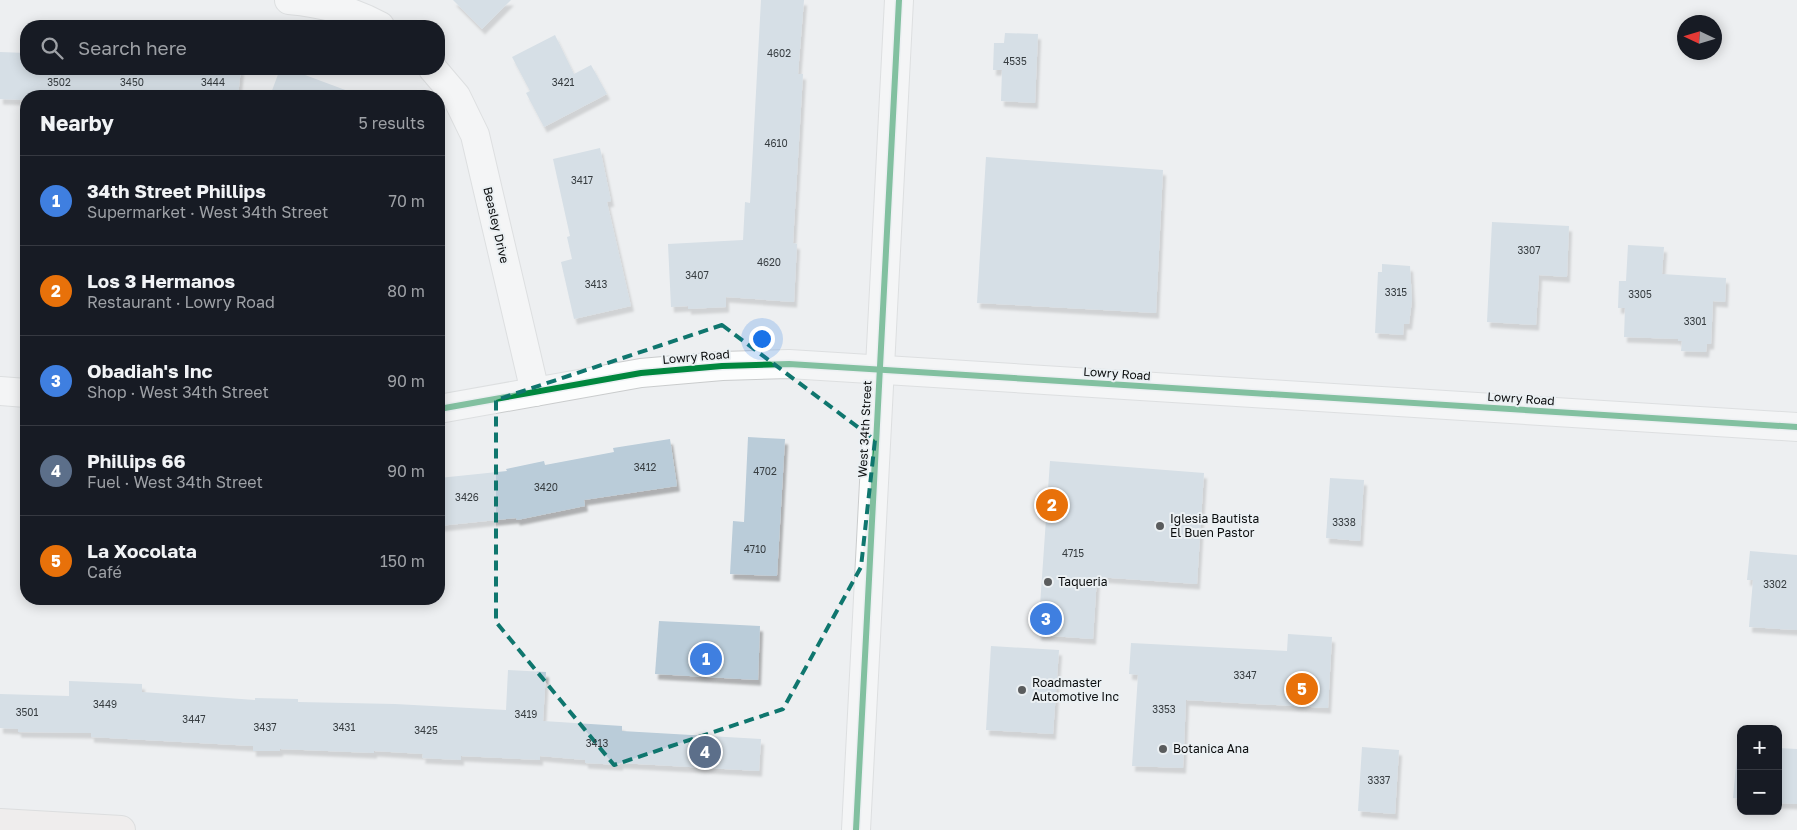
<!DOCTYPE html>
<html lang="en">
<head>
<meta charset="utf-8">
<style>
  body { margin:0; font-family:"Golos Text",sans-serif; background:#20242c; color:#f1f3f6 }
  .controls { position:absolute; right:15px; bottom:15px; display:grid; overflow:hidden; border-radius:10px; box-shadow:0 2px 12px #0003 }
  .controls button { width:45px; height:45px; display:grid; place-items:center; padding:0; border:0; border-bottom:1px solid #363941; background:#171b24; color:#f1f3f6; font:25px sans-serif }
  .compass { position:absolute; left:1677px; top:15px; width:45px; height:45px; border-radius:50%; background:#171b24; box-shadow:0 2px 12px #0003; rotate:274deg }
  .you { position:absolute; left:761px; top:338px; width:18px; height:18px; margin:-12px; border:4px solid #fff; border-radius:50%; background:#1a73e8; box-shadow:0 0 0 8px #1a73e833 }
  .badge { display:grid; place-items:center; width:32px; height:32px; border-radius:50%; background:#adafb1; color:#fff; font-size:16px; font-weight:700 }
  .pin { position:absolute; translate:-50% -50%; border:2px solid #fff; box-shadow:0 1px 5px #0006 }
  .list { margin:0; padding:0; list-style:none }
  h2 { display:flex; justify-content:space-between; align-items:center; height:65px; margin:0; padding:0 20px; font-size:21px }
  h2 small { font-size:16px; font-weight:400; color:#9ea1a6 }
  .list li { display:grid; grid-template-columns:32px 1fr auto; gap:15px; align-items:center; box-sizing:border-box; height:90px; padding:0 20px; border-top:1px solid #363941 }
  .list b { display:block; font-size:19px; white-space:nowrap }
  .list p { margin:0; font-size:16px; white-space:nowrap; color:#9ea1a6 }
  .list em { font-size:16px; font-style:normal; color:#9ea1a6 }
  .icon { flex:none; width:28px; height:28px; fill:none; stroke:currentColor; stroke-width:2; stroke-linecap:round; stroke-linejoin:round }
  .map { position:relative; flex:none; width:1797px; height:830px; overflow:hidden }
  .search { position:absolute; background:#171b24; box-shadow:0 2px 12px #0003; left:20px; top:20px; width:425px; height:55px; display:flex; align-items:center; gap:12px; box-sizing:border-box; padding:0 18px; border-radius:20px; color:#9ea1a6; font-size:19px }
  .panel { position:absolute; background:#171b24; box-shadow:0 2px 12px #0003; left:20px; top:90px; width:425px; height:515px; border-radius:20px }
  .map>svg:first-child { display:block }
  .building { fill:#baccd9; filter:url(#shadow) }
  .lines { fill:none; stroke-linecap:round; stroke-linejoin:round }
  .minor-casing { stroke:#cacccd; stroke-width:30 }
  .major-casing { stroke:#c8c9ca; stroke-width:30 }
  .minor { stroke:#fcfdfd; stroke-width:28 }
  .major { stroke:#f1ece8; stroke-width:28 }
  .cycleway-casing { stroke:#ebf0f3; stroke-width:9 }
  .cycleway { stroke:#00873e; stroke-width:6 }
  .marked { fill:none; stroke:#0f766e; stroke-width:4; stroke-dasharray:10 6; stroke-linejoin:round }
  .poi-dot { fill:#5a5c5d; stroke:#ebf0f3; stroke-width:2 }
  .labels { text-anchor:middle; stroke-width:4; stroke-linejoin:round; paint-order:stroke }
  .number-label { font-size:10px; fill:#373d41 }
  .street-label { font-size:12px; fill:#0b0d0e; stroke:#ebf0f3 }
  .poi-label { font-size:12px; fill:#0b0d0e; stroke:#ebf0f3; text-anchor:start }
</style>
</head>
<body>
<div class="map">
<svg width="1797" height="830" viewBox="0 0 1797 830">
  <defs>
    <filter id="shadow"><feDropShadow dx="3" dy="5.5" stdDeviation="1" flood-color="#0004"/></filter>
  </defs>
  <rect width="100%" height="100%" fill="#edeff1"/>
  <g class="building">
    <polygon points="453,0 511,0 482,29"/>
    <polygon points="761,0 804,0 798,74 803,74 793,243 797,244 794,302 726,297 726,307 688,309 688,306 671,307 668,244 743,240 745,202 750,203"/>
    <polygon points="1005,33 1038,34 1035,103 1001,101 1002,70 993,70 994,43 1004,43"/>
    <polygon points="555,35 574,74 591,65 607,94 544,127 526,93 530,91 512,57"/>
    <polygon points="0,52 26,53 26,69 241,69 238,96 26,96 26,100 0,99"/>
    <polygon points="280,69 289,69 356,94 356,96 270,96"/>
    <polygon points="600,148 611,201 607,202 631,306 574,319 561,262 572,259 567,237 570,236 553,159"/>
    <polygon points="986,157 1163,170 1156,313 977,303"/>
    <polygon points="1492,222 1569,226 1567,277 1539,275 1536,325 1487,322"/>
    <polygon points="1628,245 1664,247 1662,274 1726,278 1725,302 1713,301 1711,344 1707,344 1706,352 1681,351 1682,341 1678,341 1678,339 1624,337 1625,308 1618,308 1619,281 1626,281"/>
    <polygon points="1382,264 1410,266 1412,300 1409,324 1404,324 1403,335 1375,333 1378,272 1382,272"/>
    <polygon points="748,437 785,439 777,576 730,574 733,521 744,522"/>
    <polygon points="670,439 677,486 584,500 585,506 517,520 516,518 439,526 439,478 507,471 506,469 544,461 545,465 614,452 613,448"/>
    <polygon points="1050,461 1204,473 1197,584 1097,577 1093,639 1038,635"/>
    <polygon points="1330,478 1364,480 1360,541 1326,538"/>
    <polygon points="1750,551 1797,555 1797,630 1749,627 1753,580 1747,580"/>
    <polygon points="659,621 760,626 758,680 655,674"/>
    <polygon points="1288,634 1332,637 1328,708 1186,700 1183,768 1132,766 1138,675 1129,674 1131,643 1287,651"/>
    <polygon points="991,646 1059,650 1053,734 986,730"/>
    <polygon points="508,670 546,672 543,721 622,726 622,731 761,739 759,771 620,763 620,765 585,763 585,760 540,756 540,760 461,756 461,760 422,758 423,754 374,751 374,753 280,749 280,751 253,751 253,746 91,737 91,733 18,732 18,729 0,728 0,694 69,696 69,681 142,684 142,692 255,700 255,698 298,699 298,702 395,704 506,710"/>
    <polygon points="1738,744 1741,744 1741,799 1733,798"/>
    <polygon points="1362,747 1399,750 1395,814 1358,811"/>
    <polygon points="1778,748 1797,749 1797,804 1778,803"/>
  </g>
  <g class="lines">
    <defs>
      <g id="minor">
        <path d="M289 0C322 3 351 10 380 26"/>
        <polyline points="433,69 456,96 475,135 535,392"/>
        <polyline points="0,391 26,393"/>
        <polyline points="439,409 641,373 722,366 789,364 1797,427"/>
        <polyline points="856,830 899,0"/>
      </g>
      <polyline id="major" points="0,823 121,830"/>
    </defs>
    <use href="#minor" class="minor-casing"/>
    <use href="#major" class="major-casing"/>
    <use href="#minor" class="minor"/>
    <use href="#major" class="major"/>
    <defs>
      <g id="cycleway">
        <polyline points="439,409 641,373 722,366 789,364 1797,427"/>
        <polyline points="856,830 899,0"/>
      </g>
    </defs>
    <use href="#cycleway" class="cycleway-casing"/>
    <use href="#cycleway" class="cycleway"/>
  </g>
  <path d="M0 0H1797V830H0ZM722 325 875 440 861 567 783 709 614 765 496 622V400Z" fill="#edeff1" fill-opacity=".55" fill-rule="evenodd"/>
  <path class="marked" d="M722 325 875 440 861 567 783 709 614 765 496 622V400Z"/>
  <g class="poi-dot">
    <circle cx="1160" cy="526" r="5"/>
    <circle cx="1048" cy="582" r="5"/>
    <circle cx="1022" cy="690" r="5"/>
    <circle cx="1163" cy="749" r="5"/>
  </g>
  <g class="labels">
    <g class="number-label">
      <text x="779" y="57">4602</text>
      <text x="1015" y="65">4535</text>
      <text x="59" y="86">3502</text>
      <text x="132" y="86">3450</text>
      <text x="213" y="86">3444</text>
      <text x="563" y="86">3421</text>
      <text x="776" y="147">4610</text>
      <text x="582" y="184">3417</text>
      <text x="1529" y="254">3307</text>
      <text x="769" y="266">4620</text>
      <text x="697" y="279">3407</text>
      <text x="596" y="288">3413</text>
      <text x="1396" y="296">3315</text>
      <text x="1640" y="298">3305</text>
      <text x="1695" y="325">3301</text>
      <text x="645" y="471">3412</text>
      <text x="765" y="475">4702</text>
      <text x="546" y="491">3420</text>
      <text x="467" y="501">3426</text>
      <text x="1344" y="526">3338</text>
      <text x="755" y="553">4710</text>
      <text x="1073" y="557">4715</text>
      <text x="1775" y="588">3302</text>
      <text x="1245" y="679">3347</text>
      <text x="105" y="708">3449</text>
      <text x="1164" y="713">3353</text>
      <text x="27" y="716">3501</text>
      <text x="526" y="718">3419</text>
      <text x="194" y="723">3447</text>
      <text x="265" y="731">3437</text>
      <text x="344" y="731">3431</text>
      <text x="426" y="734">3425</text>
      <text x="597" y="747">3413</text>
      <text x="1379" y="784">3337</text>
    </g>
    <g class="street-label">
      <text transform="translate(496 225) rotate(77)" y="4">Beasley Drive</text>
      <text transform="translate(696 357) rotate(-5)" y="4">Lowry Road</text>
      <text transform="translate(1117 374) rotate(4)" y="4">Lowry Road</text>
      <text transform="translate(1521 399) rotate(4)" y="4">Lowry Road</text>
      <text transform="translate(865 429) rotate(-87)" y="4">West 34th Street</text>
    </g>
    <g class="poi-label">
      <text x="1170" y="523">Iglesia Bautista<tspan x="1170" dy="14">El Buen Pastor</tspan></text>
      <text x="1058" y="586">Taqueria</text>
      <text x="1032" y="687">Roadmaster<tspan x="1032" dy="14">Automotive Inc</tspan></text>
      <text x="1173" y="753">Botanica Ana</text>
    </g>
  </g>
</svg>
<div class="controls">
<button>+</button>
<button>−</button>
</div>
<svg class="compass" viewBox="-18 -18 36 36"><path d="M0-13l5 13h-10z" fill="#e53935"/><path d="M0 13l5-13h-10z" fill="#9ea1a6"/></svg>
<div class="you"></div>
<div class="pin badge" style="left:706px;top:659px;background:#3f7fe0">1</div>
<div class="pin badge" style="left:1052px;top:505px;background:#e8710a">2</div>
<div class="pin badge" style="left:1046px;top:619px;background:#3f7fe0">3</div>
<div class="pin badge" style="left:705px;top:752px;background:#5c6f8a">4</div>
<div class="pin badge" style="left:1302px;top:689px;background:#e8710a">5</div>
<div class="search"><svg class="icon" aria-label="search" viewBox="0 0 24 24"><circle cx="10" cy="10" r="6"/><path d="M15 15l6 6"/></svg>Search here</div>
<section class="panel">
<h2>Nearby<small>5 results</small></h2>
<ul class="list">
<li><span class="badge" style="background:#3f7fe0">1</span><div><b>34th Street Phillips</b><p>Supermarket · West 34th Street</p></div><em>70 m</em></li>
<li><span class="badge" style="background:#e8710a">2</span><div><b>Los 3 Hermanos</b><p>Restaurant · Lowry Road</p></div><em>80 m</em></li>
<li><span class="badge" style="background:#3f7fe0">3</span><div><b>Obadiah's Inc</b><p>Shop · West 34th Street</p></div><em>90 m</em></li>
<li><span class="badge" style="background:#5c6f8a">4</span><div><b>Phillips 66</b><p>Fuel · West 34th Street</p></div><em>90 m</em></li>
<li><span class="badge" style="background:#e8710a">5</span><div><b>La Xocolata</b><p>Café</p></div><em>150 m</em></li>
</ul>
</section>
</div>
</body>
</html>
